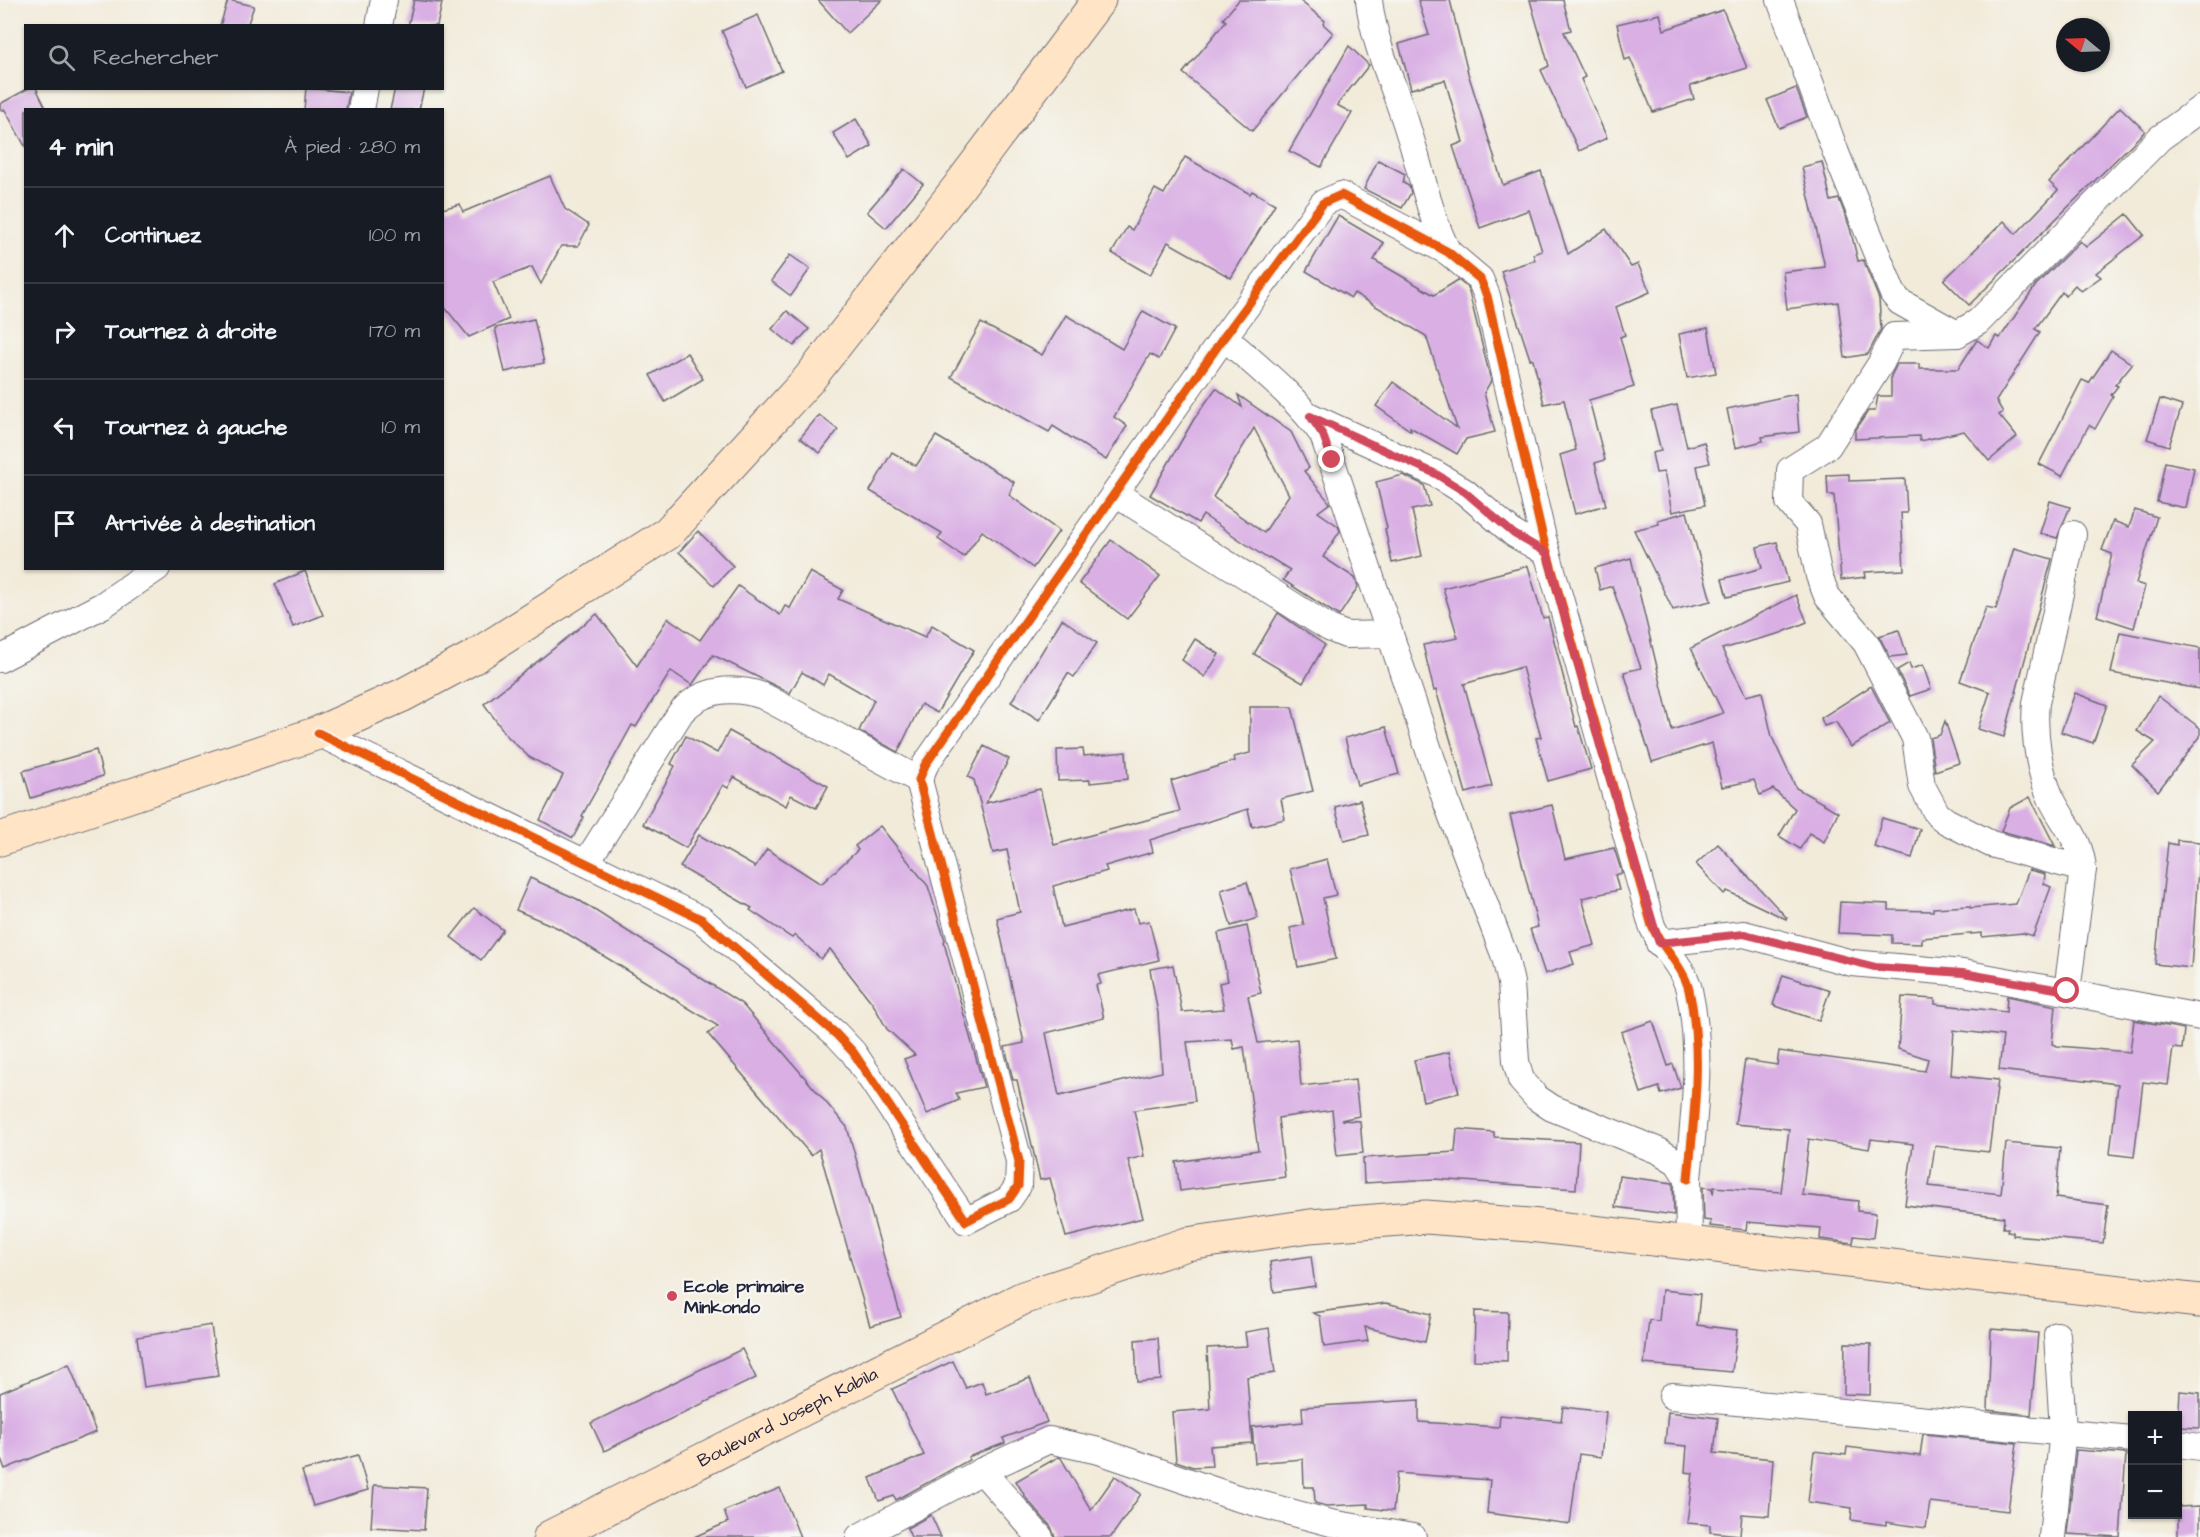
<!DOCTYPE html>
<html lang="fr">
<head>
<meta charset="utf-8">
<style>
  body { margin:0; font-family:"Architects Daughter",sans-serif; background:#20242c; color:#f1f3f6 }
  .controls { position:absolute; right:18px; bottom:18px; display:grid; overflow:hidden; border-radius:0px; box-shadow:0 2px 4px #0004 }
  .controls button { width:54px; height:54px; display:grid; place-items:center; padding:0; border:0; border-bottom:2px solid #363941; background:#171b24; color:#f1f3f6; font:30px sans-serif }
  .compass { position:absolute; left:2056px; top:18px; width:54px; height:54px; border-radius:50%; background:#171b24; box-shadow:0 2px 4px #0004; rotate:289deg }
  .stop { position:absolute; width:18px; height:18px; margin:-14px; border:4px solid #d1495b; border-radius:50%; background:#fff }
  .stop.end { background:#d1495b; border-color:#fff; box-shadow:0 2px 6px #0008 }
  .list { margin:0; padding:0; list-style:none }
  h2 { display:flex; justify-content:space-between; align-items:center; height:78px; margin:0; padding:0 24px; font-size:26px }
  h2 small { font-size:20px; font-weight:400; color:#9ea1a6 }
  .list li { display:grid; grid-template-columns:39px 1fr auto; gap:18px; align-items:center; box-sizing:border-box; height:96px; padding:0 24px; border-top:2px solid #363941 }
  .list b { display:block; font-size:22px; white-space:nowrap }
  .list em { font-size:20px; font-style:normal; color:#9ea1a6 }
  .icon { flex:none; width:33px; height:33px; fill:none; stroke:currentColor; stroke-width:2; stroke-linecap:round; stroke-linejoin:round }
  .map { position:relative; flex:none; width:2200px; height:1537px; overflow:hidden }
  .search { position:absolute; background:#171b24; box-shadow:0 2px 4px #0004; left:24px; top:24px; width:420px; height:66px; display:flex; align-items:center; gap:15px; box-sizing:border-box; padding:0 21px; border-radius:0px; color:#9ea1a6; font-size:22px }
  .panel { position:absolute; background:#171b24; box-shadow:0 2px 4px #0004; left:24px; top:108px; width:420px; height:462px; border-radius:0px }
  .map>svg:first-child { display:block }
  .building { fill:#d9afe4; fill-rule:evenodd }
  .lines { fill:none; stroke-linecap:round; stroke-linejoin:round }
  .street-casing { stroke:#6b6873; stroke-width:28 }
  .secondary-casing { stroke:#6b6873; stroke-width:35 }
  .street { stroke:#fff; stroke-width:26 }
  .secondary { stroke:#ffe4c6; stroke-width:33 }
  .cycleway-casing { stroke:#f6f6f2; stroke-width:13 }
  .cycleway { stroke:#e8590c; stroke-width:9 }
  .route { stroke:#d1495b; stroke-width:8 }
  .poi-dot { fill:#d1495b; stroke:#f6f6f2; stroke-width:2 }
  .labels { text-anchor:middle; stroke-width:4.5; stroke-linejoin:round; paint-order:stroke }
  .poi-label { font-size:18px; font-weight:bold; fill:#22223b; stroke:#f6f6f2; text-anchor:start }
  .street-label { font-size:18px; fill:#22223b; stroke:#f6f6f2 }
</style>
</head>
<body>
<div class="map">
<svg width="2200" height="1537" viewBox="0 0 2200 1537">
  <rect width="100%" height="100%" fill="#f6f6f2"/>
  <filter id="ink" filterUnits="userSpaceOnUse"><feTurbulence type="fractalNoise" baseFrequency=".0167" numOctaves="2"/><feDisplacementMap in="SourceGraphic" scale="12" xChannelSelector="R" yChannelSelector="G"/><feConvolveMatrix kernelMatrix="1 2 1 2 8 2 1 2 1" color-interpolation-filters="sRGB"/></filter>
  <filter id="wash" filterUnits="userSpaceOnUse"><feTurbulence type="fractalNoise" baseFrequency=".008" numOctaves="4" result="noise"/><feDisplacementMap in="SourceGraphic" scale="24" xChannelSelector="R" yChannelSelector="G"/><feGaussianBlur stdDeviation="1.35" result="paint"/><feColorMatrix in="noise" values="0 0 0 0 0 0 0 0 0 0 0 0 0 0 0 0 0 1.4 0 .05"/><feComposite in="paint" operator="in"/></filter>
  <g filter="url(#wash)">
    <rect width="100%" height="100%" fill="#f2ebda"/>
    <g id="blocks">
      <g class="building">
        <polygon points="228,0 254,6 247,26 220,26"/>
        <polygon points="414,0 442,3 437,26 408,26"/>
        <polygon points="818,0 882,0 847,33"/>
        <polygon points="1239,0 1299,0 1325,21 1323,24 1333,33 1252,131 1183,73 1226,21 1223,19"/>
        <polygon points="1418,0 1450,0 1468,73 1503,185 1541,171 1568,254 1606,229 1631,267 1638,264 1650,292 1616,307 1625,335 1620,337 1634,387 1589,400 1605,460 1595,463 1606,505 1575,514 1560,455 1576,450 1564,400 1544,404 1533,359 1530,359 1501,271 1535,260 1533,254 1542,251 1529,210 1480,228 1453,146 1463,142 1445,80 1411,89 1399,44 1429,35"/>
        <polygon points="1530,0 1563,0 1571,30 1564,32 1585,77 1581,79 1607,138 1579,151 1541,70 1549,66"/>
        <polygon points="1723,10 1747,68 1690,86 1694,99 1653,112 1630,58 1625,60 1617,24 1660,14 1664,30"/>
        <polygon points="758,15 782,71 746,87 722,31"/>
        <polygon points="1349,46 1369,65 1337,105 1352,113 1321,167 1289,151"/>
        <polygon points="29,88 36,88 47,110 26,110 26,148 5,110 0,110 0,104"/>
        <polygon points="306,88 349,92 346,110 304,110"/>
        <polygon points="395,88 424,88 419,110 390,110"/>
        <polygon points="1796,88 1807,117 1779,128 1767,100"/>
        <polygon points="2120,107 2145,131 1969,305 1944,280 2004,221 2016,234 2058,190 2049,182"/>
        <polygon points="856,119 872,146 849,160 833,133"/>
        <polygon points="1185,157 1250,194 1252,191 1275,204 1231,278 1168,242 1150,275 1112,253 1127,227 1132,230 1155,189 1164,194"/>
        <polygon points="1378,160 1405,174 1403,183 1409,186 1411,193 1402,208 1364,189"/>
        <polygon points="1822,162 1831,201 1839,199 1850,228 1858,261 1863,260 1879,299 1881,329 1868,354 1845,358 1838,302 1787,309 1783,272 1825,267 1802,167"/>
        <polygon points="904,169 923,184 886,228 867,212"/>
        <polygon points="550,176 565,209 589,225 578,246 561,246 541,284 532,267 493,282 509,319 469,337 442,304 442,209 460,204 463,212"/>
        <polygon points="2127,214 2144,235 2096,273 2101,277 2081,291 2075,285 2065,296 2062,292 2035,329 2040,332 1996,401 2003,412 1999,415 2017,437 1989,461 1964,431 1920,441 1919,436 1855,439 1855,431 1868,411 1875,411 1878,396 1891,396 1891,376 1897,364 1919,364 1919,369 1958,369 1977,340 1989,348 1996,336 2000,338 2036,285 2080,241 2086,247"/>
        <polygon points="1338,216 1384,243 1374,260 1434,295 1458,280 1468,288 1491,381 1484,393 1495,432 1466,439 1457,454 1410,427 1411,431 1376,406 1393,382 1457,428 1426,336 1354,293 1351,298 1306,271"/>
        <polygon points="790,255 810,269 791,296 771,281"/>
        <polygon points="787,311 809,329 794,346 772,329"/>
        <polygon points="1143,311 1175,329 1159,359 1150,354 1114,417 1127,426 1106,460 1053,426 1049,432 951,377 981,323 1042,355 1066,315 1122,349"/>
        <polygon points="534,319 544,363 505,372 495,328"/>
        <polygon points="1708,328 1716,373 1687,378 1679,334"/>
        <polygon points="2111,350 2132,364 2115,385 2118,386 2111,395 2113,397 2095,429 2089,425 2062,476 2039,464 2082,380 2089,383"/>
        <polygon points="687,353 703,379 665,402 650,375"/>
        <path d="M1216 388 1242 407 1238 395 1291 432 1309 468 1304 471 1330 503 1318 512 1338 526 1340 531 1323 557 1355 578 1358 587 1339 616 1283 580 1290 570 1269 557 1268 559 1203 515 1198 523 1150 495 1194 419ZM1254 428 1289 495 1264 533 1213 497Z"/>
        <polygon points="1796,394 1799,432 1762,437 1763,441 1735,448 1727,409"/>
        <polygon points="2160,399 2182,406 2169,446 2147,439"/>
        <polygon points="1677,405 1687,447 1704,442 1710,463 1697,466 1705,505 1672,512 1664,472 1656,473 1652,453 1661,451 1651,411"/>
        <polygon points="819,415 838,430 820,453 800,438"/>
        <polygon points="936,436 1014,482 1009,495 1059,531 1033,568 982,531 964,557 938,539 942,533 870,491 892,452 916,466"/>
        <polygon points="2165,462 2194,468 2186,508 2157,502"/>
        <polygon points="1849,474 1849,481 1905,479 1907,513 1901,513 1904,570 1865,572 1866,577 1841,580 1834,495 1828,495 1827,475"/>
        <polygon points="1403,475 1424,485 1430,506 1412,510 1422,556 1392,563 1385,529 1387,528 1376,482"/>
        <polygon points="2050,501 2070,507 2057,538 2040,533"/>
        <polygon points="2135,510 2157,517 2136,583 2145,586 2134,628 2097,616 2112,554 2102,550 2113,521 2129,527"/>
        <polygon points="1687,512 1711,601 1673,610 1634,530 1659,524 1658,520"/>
        <polygon points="698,531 733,566 714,586 679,552"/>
        <polygon points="1111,540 1160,576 1127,619 1079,583"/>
        <polygon points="1777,542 1788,582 1727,597 1722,579 1762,568 1757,547"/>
        <polygon points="2014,548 2052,559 2004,737 1978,729 1990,692 1960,681 1986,607 1996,609"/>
        <polygon points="1631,558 1672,730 1723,713 1691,648 1796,595 1807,622 1781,633 1722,649 1746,696 1762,692 1772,737 1796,788 1838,812 1824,842 1809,833 1800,849 1779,836 1795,809 1773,789 1760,795 1754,780 1722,787 1712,743 1652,762 1624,672 1641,668 1612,586 1600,590 1595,568"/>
        <polygon points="1528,566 1543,618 1548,617 1576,727 1578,726 1591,769 1548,781 1536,738 1541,737 1522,667 1464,684 1492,786 1466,793 1436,690 1434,691 1423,645 1458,638 1443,588"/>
        <polygon points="305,571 323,615 293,627 275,584"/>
        <polygon points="810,572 843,590 838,599 925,637 932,625 974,650 937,713 921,704 898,752 859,731 874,700 829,674 823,685 802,672 790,693 713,655 692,685 671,671 636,727 632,725 582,816 584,817 573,838 540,820 563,775 529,757 507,736 484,704 597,614 637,666 668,618 700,640 738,586 780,615 785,606 790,608"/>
        <polygon points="1278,613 1325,645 1303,683 1254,654"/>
        <polygon points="1062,619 1097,643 1074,677 1068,673 1039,720 1011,702"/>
        <polygon points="1899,630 1907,655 1890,657 1879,636"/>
        <polygon points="2120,632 2200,648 2200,689 2111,673"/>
        <polygon points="1195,639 1219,654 1205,677 1182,660"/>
        <polygon points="1909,663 1911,669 1923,665 1931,689 1910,696 1897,670"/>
        <polygon points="1871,686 1890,723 1851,747 1836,722 1824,726 1821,718"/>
        <polygon points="2075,693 2107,705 2093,743 2061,732"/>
        <polygon points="2158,696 2200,728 2200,737 2158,791 2132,765 2155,742 2137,731"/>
        <polygon points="1250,707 1292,707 1313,791 1281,799 1285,819 1252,827 1248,809 1150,840 1153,852 1105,866 1107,871 1053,886 1062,927 1134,909 1138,923 1149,921 1159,960 1098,975 1101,984 1096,985 1104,1018 1046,1033 1059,1096 1162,1072 1158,1013 1150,969 1173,965 1182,1012 1224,1009 1219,983 1228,981 1218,933 1247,926 1261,993 1248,996 1258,1043 1297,1039 1301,1086 1355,1080 1359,1116 1341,1120 1360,1121 1363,1153 1337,1156 1332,1110 1278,1118 1285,1177 1180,1191 1176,1162 1258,1150 1244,1047 1234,1049 1232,1039 1187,1042 1195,1101 1134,1110 1144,1156 1128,1160 1143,1218 1066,1237 1050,1178 1040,1180 1017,1080 1013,1080 1005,1047 1024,1043 997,918 1020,912 1007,850 993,853 974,780 968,777 984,746 1009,759 986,803 1040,789 1054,845 1180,811 1171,781 1235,761 1234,757 1250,753"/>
        <polygon points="1945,721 1959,763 1935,771 1930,738 1940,735"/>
        <polygon points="1386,727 1399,774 1357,785 1345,738"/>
        <polygon points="729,731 828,786 816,808 791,795 786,806 734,777 728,788 723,785 686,848 643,824 675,766 671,764 686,736 717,753"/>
        <polygon points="1083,749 1084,756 1126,752 1128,779 1090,783 1090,780 1058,781 1057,750"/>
        <polygon points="96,750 103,776 31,798 23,771"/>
        <polygon points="2030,797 2055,846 2001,831 2010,808"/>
        <polygon points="1360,800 1369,835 1344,841 1335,807"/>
        <polygon points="1552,805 1565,859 1614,848 1622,873 1615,875 1619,890 1582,898 1595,945 1570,952 1574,964 1545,974 1530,929 1538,927 1510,815"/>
        <polygon points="1882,818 1920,829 1912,858 1874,847"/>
        <polygon points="880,826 928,886 945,940 944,943 984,1087 956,1093 959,1100 927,1114 904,1059 915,1055 887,1029 873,1004 830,949 821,959 795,935 792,938 750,910 752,908 680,867 699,835 755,867 767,849 821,884 858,850 855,846"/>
        <polygon points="2177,840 2200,842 2191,968 2155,964 2168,843 2177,845"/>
        <polygon points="1718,844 1787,918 1786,919 1727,891 1724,894 1696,864"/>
        <polygon points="1327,859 1336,895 1323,898 1336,959 1298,967 1290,928 1304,925 1290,869"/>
        <polygon points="2029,870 2045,874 2044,884 2051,887 2033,936 2023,933 1982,937 1982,933 1922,938 1922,944 1892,943 1892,935 1838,933 1840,902 1889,904 1889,910 1933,911 1933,908 1970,906 1970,908 2016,904"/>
        <polygon points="530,878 577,899 742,1004 847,1127 901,1317 870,1326 819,1149 811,1155 708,1034 718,1026 558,928 516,910"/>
        <polygon points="1247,882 1258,918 1231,926 1221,890"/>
        <polygon points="474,908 503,930 481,960 451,937"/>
        <polygon points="1783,975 1830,990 1819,1021 1773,1005"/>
        <polygon points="2007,996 2056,1006 2052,1044 2057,1046 2130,1052 2134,1020 2184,1029 2182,1049 2173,1048 2168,1085 2143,1082 2134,1157 2110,1154 2118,1084 1999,1070 2003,1036 1954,1030 1951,1075 1998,1080 1989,1152 1935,1146 1929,1186 2001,1194 2006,1143 2060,1148 2056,1198 2108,1205 2103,1243 2013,1235 2013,1232 2007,1231 2008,1228 2003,1228 2004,1217 1905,1205 1913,1144 1871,1139 1869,1149 1809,1139 1802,1195 1858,1201 1857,1211 1876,1213 1873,1238 1854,1236 1853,1243 1820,1239 1821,1228 1747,1222 1746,1230 1710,1226 1711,1221 1704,1220 1703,1187 1712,1188 1713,1194 1714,1187 1781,1192 1789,1129 1735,1124 1745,1060 1777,1065 1779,1051 1925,1071 1928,1059 1898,1049 1902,997 1935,999 1935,1004 2006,1012"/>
        <polygon points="1653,1021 1668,1066 1673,1064 1681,1088 1661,1094 1659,1087 1641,1093 1621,1032"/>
        <polygon points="1449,1052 1459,1093 1423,1101 1414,1060"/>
        <polygon points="1457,1129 1494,1132 1494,1137 1579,1142 1576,1189 1435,1179 1364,1183 1363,1158 1455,1152"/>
        <polygon points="1619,1176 1673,1183 1674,1215 1615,1207"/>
        <polygon points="1311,1256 1315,1286 1274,1292 1270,1262"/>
        <polygon points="1662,1290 1700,1294 1697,1325 1737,1330 1732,1372 1644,1364 1649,1320 1659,1321"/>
        <polygon points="1386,1303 1431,1314 1425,1342 1365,1327 1368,1341 1324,1347 1320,1316 1313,1313"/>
        <polygon points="1475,1311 1508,1312 1507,1361 1474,1360"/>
        <polygon points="211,1325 218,1376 144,1387 137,1337"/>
        <polygon points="1269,1328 1275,1373 1247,1377 1252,1443 1210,1446 1212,1466 1193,1467 1176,1461 1172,1412 1210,1409 1207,1348 1247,1346 1245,1332"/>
        <polygon points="1991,1329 2038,1333 2031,1415 1988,1410"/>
        <polygon points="1158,1338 1161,1380 1137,1382 1135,1340"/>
        <polygon points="1845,1343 1871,1344 1870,1395 1844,1394"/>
        <polygon points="742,1349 756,1378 604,1451 591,1423"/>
        <polygon points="953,1361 966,1388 982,1382 986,1394 1030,1378 1047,1422 1003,1438 1005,1443 968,1457 969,1460 896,1500 894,1496 879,1501 870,1478 924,1455 892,1389"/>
        <polygon points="69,1364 96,1432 5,1469 0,1456 0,1393"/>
        <polygon points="2180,1391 2200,1393 2200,1428 2178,1427"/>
        <polygon points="1419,1400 1419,1422 1499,1427 1500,1415 1561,1421 1563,1407 1606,1412 1601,1457 1579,1454 1570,1524 1487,1513 1490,1480 1397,1473 1393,1511 1368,1508 1368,1504 1326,1506 1315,1503 1314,1487 1304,1487 1303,1459 1255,1463 1252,1427 1303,1422 1302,1407"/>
        <polygon points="1668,1412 1718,1418 1714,1453 1773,1459 1769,1516 1742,1514 1740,1535 1710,1532 1710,1525 1687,1523 1693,1473 1685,1472 1687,1446 1665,1444"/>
        <polygon points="1923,1434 2017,1443 2008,1511 1930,1502 1926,1528 1886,1522 1886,1525 1851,1520 1852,1508 1808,1502 1814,1451 1846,1455 1847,1447 1920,1456"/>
        <polygon points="2076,1450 2126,1454 2120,1537 2067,1534"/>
        <polygon points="358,1455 368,1490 313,1506 302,1471"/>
        <polygon points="1058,1457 1061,1458 1091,1510 1115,1476 1141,1494 1111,1537 1055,1537 1051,1527 1026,1498 1016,1481"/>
        <polygon points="374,1485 427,1488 424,1530 371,1527"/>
        <polygon points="780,1488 800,1537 694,1537 728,1522 724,1511"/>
        <polygon points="2200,1506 2200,1537 2178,1537 2178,1507"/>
        <polygon points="931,1515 941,1537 911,1537 907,1528"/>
      </g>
    </g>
  </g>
  <g filter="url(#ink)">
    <use href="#blocks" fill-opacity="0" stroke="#6b6873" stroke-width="1.5"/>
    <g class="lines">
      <defs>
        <g id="street">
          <path d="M1369 0C1374 46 1396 89 1409 133 1422 173 1429 215 1448 252"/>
          <polyline points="1780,0 1836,153 1893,294 1900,302 1957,334 1978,322 2160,138 2200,109"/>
          <polyline points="379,26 384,0"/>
          <polyline points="361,110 365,88"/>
          <polyline points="1957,334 1894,336 1881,363 1828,446 1790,470 1789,502 1808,524 1819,576 1827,596 1866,643 1915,738 1922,786 1937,814 1946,821 1991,844 2083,869"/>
          <path d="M1224 337C1259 368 1296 397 1323 435L1446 801 1505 957 1511 983 1516 1061 1521 1080 1537 1098 1552 1108 1659 1151 1677 1162 1688 1179 1689 1241"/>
          <polyline points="1310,416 1436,474 1465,492 1514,534 1547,553"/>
          <polyline points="1116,494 1329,628 1346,635 1390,634"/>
          <polyline points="0,659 103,605 157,568"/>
          <path d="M318 733 701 919 836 1034 853 1052 966 1221 1009 1199 1018 1186 1019 1161 919 780 925 765 1224 337 1323 203 1341 195 1448 252 1480 279 1487 296 1543 538 1652 926C1661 947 1684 967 1689 990 1703 1052 1694 1116 1688 1179"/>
          <path d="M586 863 681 712C703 688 733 686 763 696L919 780"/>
          <polyline points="1659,943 1744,934 1852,963 1963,973 2200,1017"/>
          <path d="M2067 991 2083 869C2080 837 2064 825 2051 798 2039 772 2033 732 2036 703L2073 534"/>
          <polyline points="1672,1396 2132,1439"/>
          <polyline points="2178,1444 2200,1447"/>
          <polyline points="982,1471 1040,1537"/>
          <polyline points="859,1537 982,1471 1049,1440 1099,1451 1234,1497 1331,1523 1413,1537"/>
          <polyline points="2052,1537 2063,1430 2057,1335"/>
        </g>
        <g id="secondary">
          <polyline points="0,839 318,733 403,695 472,658 668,533 809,379 958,188 1099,0"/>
          <path id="s1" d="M550 1537 1023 1298 1187 1244 1310 1226 1426 1217 1530 1225 2200 1301"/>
        </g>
      </defs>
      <use href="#street" class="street-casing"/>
      <use href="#secondary" class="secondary-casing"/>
      <use href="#street" class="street"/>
      <use href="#secondary" class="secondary"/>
      <defs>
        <path id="cycleway" d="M318 733 701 919 836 1034 853 1052 966 1221 1009 1199 1018 1186 1019 1161 919 780 925 765 1224 337 1323 203 1341 195 1448 252 1480 279 1487 296 1543 538 1652 926C1661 947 1684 967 1689 990 1703 1052 1694 1116 1688 1179"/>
      </defs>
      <use href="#cycleway" class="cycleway-casing"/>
      <use href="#cycleway" class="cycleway"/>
    </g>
  </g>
  <g class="lines" filter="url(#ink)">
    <polyline class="route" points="1332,460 1323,435 1310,416 1436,474 1465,492 1514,534 1547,553 1601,749 1659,943 1744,934 1875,967 1963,973 2067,991"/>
  </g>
  <circle class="poi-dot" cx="672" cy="1296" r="6"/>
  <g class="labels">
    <g class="poi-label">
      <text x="684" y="1292">Ecole primaire<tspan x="684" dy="21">Minkondo</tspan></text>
    </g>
    <g class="street-label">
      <text dy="6" stroke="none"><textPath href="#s1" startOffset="266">Boulevard Joseph Kabila</textPath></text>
    </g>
  </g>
</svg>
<div class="controls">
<button>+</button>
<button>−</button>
</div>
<svg class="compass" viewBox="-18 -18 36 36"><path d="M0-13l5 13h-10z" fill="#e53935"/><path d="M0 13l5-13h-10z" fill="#9ea1a6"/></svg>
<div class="stop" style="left:2067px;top:991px"></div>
<div class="stop end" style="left:1332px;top:460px"></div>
<div class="search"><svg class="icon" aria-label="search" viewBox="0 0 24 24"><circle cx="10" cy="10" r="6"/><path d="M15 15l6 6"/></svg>Rechercher</div>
<section class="panel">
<h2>4 min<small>À pied · 280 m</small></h2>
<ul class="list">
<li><svg class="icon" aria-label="ahead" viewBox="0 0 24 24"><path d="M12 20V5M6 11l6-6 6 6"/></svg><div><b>Continuez</b></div><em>100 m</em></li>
<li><svg class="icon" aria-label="right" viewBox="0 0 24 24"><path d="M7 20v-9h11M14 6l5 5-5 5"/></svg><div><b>Tournez à droite</b></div><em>170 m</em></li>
<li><svg class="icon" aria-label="left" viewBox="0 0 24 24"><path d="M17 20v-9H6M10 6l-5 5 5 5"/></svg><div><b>Tournez à gauche</b></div><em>10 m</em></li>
<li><svg class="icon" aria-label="arrive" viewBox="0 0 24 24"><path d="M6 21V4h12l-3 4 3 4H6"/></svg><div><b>Arrivée à destination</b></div></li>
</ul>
</section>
</div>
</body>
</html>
